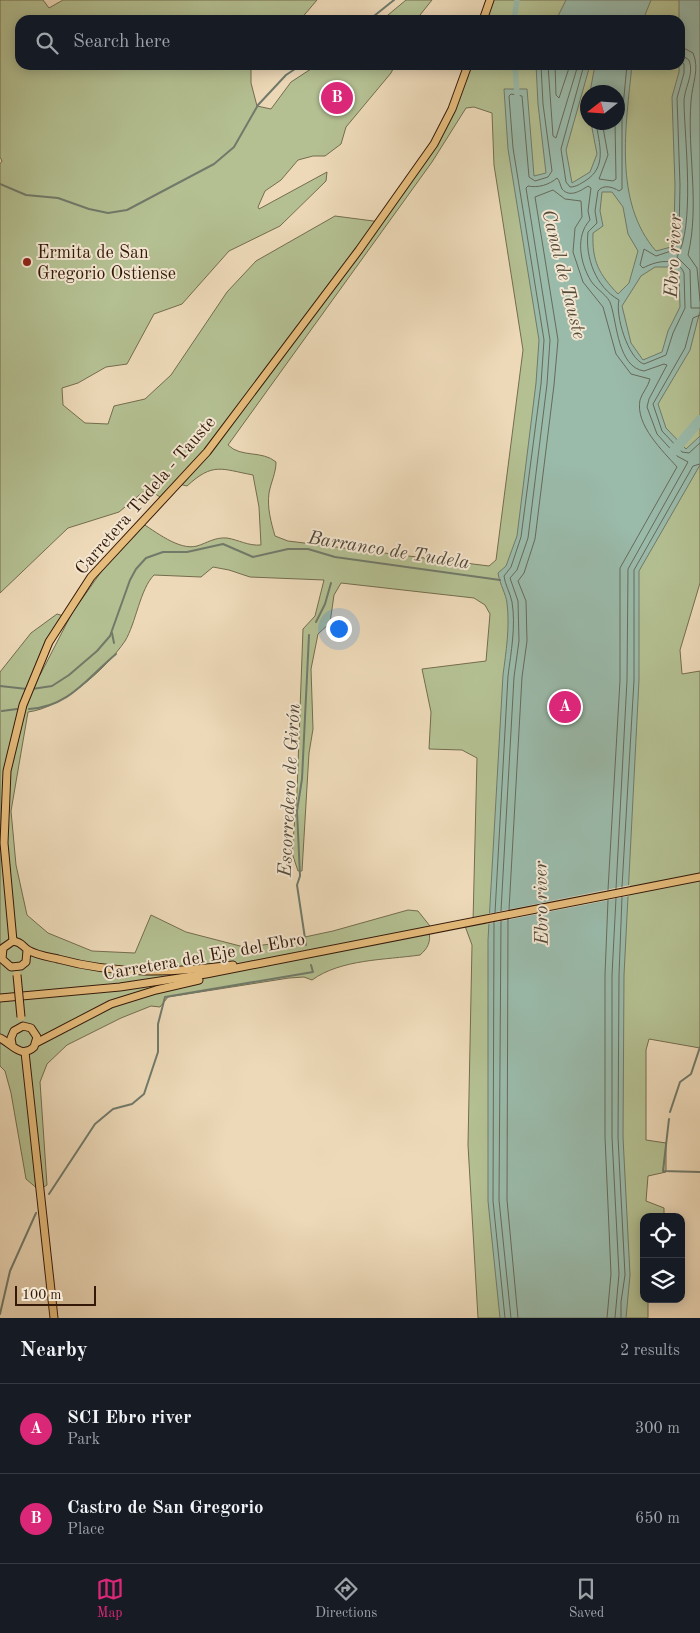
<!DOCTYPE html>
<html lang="en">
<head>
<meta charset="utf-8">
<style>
  body { margin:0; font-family:"Old Standard TT",serif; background:#242831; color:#f1f3f6 }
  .controls { position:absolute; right:15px; bottom:15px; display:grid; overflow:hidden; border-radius:10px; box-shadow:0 2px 12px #0003 }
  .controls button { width:45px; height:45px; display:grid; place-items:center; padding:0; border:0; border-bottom:1px solid #363941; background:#171b24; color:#f1f3f6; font:25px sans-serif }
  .compass { position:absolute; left:580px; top:85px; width:45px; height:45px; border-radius:50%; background:#171b24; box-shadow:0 2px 12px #0003; rotate:253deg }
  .scale { position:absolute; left:15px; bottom:12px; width:81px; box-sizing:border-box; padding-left:5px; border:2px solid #341909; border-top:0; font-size:14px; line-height:18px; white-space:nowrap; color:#341909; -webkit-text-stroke:4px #f3e6d1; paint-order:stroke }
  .you { position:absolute; left:338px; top:628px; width:18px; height:18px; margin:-12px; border:4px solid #fff; border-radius:50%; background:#1a73e8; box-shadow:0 0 0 8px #1a73e833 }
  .badge { display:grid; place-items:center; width:32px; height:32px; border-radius:50%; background:#db2777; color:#fff; font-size:16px; font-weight:700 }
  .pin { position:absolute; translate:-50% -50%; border:2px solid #fff; box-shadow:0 1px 5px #0006 }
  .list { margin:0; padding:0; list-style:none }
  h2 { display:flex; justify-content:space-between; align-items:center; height:65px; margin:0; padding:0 20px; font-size:21px }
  h2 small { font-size:16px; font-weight:400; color:#9ea1a6 }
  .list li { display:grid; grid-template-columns:32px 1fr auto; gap:15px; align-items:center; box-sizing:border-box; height:90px; padding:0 20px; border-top:1px solid #363941 }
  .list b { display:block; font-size:19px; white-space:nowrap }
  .list p { margin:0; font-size:16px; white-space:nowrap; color:#9ea1a6 }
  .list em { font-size:16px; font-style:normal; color:#9ea1a6 }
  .icon { flex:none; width:28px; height:28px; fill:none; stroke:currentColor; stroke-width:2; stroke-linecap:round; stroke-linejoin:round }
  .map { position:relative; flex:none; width:700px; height:1318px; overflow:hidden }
  .search { position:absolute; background:#171b24; box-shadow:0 2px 12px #0003; left:15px; right:15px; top:15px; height:55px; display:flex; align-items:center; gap:12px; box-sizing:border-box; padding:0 18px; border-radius:15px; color:#9ea1a6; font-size:19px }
  .sheet { height:245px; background:#171b24 }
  nav { display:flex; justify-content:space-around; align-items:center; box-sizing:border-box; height:70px; border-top:1px solid #363941; background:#171b24; font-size:14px; color:#9ea1a6 }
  nav a { display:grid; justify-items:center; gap:2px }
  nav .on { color:#db2777 }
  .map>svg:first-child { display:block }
  .green { fill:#b4c092; stroke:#746c4e; fill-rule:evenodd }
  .water { fill:#9abaaa; stroke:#717a6a; fill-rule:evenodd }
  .pier { fill:#edd9b8 }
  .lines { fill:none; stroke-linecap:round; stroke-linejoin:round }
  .shore { stroke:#676a5a; stroke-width:1 }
  .stream { stroke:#717a6a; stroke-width:2 }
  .canal { stroke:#9abaaa; stroke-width:5.5 }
  .river { stroke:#9abaaa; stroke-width:10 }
  .primary-casing { stroke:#341909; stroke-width:9 }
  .primary { stroke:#e6bc7c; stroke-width:7 }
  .primary-bridge-casing { stroke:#341909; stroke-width:9; stroke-linecap:butt }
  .primary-bridge { stroke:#e6bc7c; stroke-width:7 }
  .poi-dot { fill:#8f2418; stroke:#f3e6d1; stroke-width:2 }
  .labels { text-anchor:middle; stroke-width:4; stroke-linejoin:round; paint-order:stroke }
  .poi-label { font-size:18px; fill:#341909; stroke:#f3e6d1; text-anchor:start }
  .street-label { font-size:18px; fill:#341909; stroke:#f3e6d1 }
  .water-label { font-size:19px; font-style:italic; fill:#534939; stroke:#f3e6d1 }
</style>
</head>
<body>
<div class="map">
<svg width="700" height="1318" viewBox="0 0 700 1318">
  <rect width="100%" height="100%" fill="#edd9b8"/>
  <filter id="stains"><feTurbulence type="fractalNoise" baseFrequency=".004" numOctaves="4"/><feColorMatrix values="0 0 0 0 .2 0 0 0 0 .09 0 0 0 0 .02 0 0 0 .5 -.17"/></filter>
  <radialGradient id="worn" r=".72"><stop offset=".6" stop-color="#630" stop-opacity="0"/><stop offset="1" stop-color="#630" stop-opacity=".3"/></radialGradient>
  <g class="green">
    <path d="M0 0H43L49 8 63 0H317L300 20H20V65H251V83L257 106 271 109 291 82 317 65H395L391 73 346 127 341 144 325 156H313L298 160 281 180 265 191 258 207 259 209 327 172 326 181 280 226 229 251 182 304 154 314 127 364 106 367 78 383 62 388 63 405 85 423 108 424 114 406 145 399 171 375 227 292 256 261 335 216 381 222 441 126 468 65H680V20H484L490 0H700V583L680 650 682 674 700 671V1048L649 1039 646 1050V1140L666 1143V1172L648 1176 646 1201 664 1208V1216L644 1217V1299H648V1318H478L468 1145 472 945 465 926 473 922 477 758 462 750 429 749 431 712 422 669 486 661 490 614 485 605 474 598 341 583 334 595 330 623 318 634 311 669 313 729 309 753 302 871H298L292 853 297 792 303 629 315 616 324 580 250 577 229 570 213 567 201 577 154 575C140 589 136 623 125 641 106 669 62 708 28 712L11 811 16 865 27 915 48 933 92 951 135 953 151 915 186 932 244 947 272 944 333 931 408 910 418 911 434 931H429C431 942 428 948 420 955 385 960 341 959 312 980L304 977 289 978 168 997 160 1007 151 1006 121 1018 67 1045 47 1064 40 1082 47 1185 39 1190 26 1179 11 1093 5 1071 0 1066V672L31 633 57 614 67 617 47 653 40 675 72 613 118 548 140 522C155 531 179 551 197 546 207 543 215 537 227 538 239 540 248 546 261 545L259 507 253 475C221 469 213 462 187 486L179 484 166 501 154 493 143 492 119 512 68 528 0 593V164L2 161 0 157ZM588 92H618V122H588ZM474 107 492 113 494 165 523 350 496 560 489 566 288 541 275 536C271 522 267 508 269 493 271 482 276 473 276 462 262 450 241 458 228 445L432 162 466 108Z"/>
    <polygon points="406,0 432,0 416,20 382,20"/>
  </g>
  <g class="water">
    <polygon points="566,0 651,0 643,20 556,20"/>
    <path d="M679 0H700V311L690 350 658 404 666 428 686 449 700 436V465L639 571V680L624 975 623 1137 630 1275 626 1318H500L488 1201V940L503 675C506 652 510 627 507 603 506 594 500 585 498 573L506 566 517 536 536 383 539 340 508 149 504 89H527L534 176 546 173 538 104 536 65H590L566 150 572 183 590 172 597 154 591 123 618 122V92H590L595 65H632C626 125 613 202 656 251L671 247 674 233 675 185 672 97 679 72ZM602 192H612L623 207 628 234 638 251 629 283 618 294C599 274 592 262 593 233L603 226 600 211ZM655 267H670L679 273 680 307 668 331 662 352 643 360 631 343 622 306 641 276Z"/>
  </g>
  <polygon class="pier" points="630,885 629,896 487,924 487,914"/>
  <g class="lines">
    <g class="shore">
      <path d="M680 46 693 53C700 69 692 84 691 101 687 152 700 204 688 255L697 268 700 301"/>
      <path d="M680 54 689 60C695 75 683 89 684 104 685 142 695 226 677 257L690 270 691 308H700"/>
      <polyline points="548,65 553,136 556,138 578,65"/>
      <polyline points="555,65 556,95 559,98 570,65"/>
      <path d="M584 65 561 149 566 182 570 187C576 187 580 184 585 181 608 167 599 144 596 122"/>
      <path d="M627 65 622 117V189L619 191C613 187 603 184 598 191L595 211 597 223 588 232C585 258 596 287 619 300 615 315 628 359 644 364L666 355 673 333 685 308 684 273C677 256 656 261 643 268L640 265 644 249 656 256 674 250 679 234 680 185 677 98 684 73V64L680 60"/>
      <polyline points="602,122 608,155 599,179 613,181 616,179 615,122"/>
      <polyline points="700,315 693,318 685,348 653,404 662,431 682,452 689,453 700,443"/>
      <polyline points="622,887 634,680 634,570 693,466 700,464"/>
      <path d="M509 910 522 677 527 641 526 601 518 581 524 573 535 539 554 385 558 340 535 197 553 190 565 199 581 201 582 217 575 228 573 252 583 282 603 307 616 354 631 374 650 379C648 387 642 393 640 400 635 425 663 451 677 467L620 568V680L608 890"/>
      <path d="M501 911 514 677 519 641 518 601 510 578 517 570 528 538 547 384 550 340 526 188 528 186C538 188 549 185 557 178 560 181 560 185 562 189 570 198 580 191 588 186L591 188 588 211 590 220C575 236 580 263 591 281 596 289 609 296 611 305 617 324 618 367 644 371L664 364 667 365 649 399 647 407 657 434 677 456 688 462 628 569 627 680 616 889"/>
      <path d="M495 913 508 676C511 652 516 626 512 602 510 592 505 585 504 576L511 567 521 537 541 384 544 340 513 148 509 96 511 94 522 96 529 177 535 181 548 177 552 171 543 104 541 65"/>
      <polyline points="508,919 507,1200 518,1318"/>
      <polyline points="501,921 499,1200 511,1318"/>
      <polyline points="494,922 493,1201 505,1318"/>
      <polyline points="607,1318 611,1274 605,1137 605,975 608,900"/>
      <polyline points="615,1318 619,1274 612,1137 612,975 616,898"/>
      <polyline points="621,1318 621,1302 625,1275 618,1137 619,975 622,897"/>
    </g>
    <g class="stream">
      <polyline points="369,20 394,0"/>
      <polyline points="0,184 26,195 58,198 89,209 108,213 127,210 214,164 234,147 258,105 286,75 301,65"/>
      <polyline points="316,622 325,604 331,583"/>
      <polyline points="112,633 114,643"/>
      <polyline points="0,686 27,689"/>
      <polyline points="32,689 52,686 69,675 97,651 110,636 130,580 136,569 146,558 163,552 187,552 223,544 253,557 288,549 308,549 335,557 500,580"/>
      <path d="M29 709C69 707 87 678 116 654"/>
      <polyline points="2,711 17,709"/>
      <polyline points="306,945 297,885 300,876 297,811 302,779 309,635"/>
      <polyline points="670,1112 680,1082 691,1074 700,1047"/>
      <polyline points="669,1119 663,1171 700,1172"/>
      <polyline points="49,1194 95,1124 113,1109 132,1104 144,1094 158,1052 158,1024 165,997 313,972 311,965"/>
      <polyline points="0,1314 10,1271 36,1213"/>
    </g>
    <g class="canal">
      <polyline points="514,20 517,0"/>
      <polyline points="515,65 517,96"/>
    </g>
    <polyline class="river" points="672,453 700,420"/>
    <defs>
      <g id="primary">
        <polyline points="483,20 490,0"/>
        <polyline points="13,941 4,843 7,771 23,705 49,642 91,577 207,452 359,250 434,144 452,109 468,65"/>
        <path d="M27 950 26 962 21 966 11 967 2 959 3 948 13 941C22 942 22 946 28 950 36 955 49 957 58 959 117 975 173 973 233 965"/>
        <polyline points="0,998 120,987 206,974 700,877"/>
        <path d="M0 1038C12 1044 21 1059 34 1047L37 1037 31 1028 23 1026 14 1031 11 1038 12 1044"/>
        <polyline points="36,1043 111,1004 156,990 199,980"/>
        <polyline points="25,1052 54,1318"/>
      </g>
    </defs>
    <use href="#primary" class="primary-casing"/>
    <use href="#primary" class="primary"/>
    <defs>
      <polyline id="primary-bridge" points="17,975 21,1017"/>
    </defs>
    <use href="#primary-bridge" class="primary-bridge-casing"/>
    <use href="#primary-bridge" class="primary-bridge"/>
  </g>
  <circle class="poi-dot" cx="27" cy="262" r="5"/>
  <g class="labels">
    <g class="poi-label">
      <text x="37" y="258">Ermita de San<tspan x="37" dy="21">Gregorio Ostiense</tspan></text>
    </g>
    <g class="street-label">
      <text transform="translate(145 495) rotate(-49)" y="6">Carretera Tudela - Tauste</text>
      <text transform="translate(204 956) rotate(-10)" y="6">Carretera del Eje del Ebro</text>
    </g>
    <g class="water-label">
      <text transform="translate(672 256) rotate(-87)" y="7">Ebro river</text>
      <text transform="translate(565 274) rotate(76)" y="7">Canal de Tauste</text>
      <text transform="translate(389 549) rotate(9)" y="7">Barranco de Tudela</text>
      <text transform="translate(288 790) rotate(-87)" y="7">Escorredero de Girón</text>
      <text transform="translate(540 903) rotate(-91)" y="7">Ebro river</text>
    </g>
  </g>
  <rect width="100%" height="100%" filter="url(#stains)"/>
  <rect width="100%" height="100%" fill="url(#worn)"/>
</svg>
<div class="controls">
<button><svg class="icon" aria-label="locate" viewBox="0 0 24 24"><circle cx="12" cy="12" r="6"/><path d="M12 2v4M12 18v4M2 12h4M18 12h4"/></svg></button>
<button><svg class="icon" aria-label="layers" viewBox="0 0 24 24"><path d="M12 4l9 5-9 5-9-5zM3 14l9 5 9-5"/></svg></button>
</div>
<svg class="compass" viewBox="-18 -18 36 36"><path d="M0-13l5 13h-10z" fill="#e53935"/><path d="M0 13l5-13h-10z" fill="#9ea1a6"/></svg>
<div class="scale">100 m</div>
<div class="you"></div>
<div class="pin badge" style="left:565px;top:707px">A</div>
<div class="pin badge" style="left:337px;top:98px">B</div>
<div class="search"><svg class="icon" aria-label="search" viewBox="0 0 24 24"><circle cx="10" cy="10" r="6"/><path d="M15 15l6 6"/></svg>Search here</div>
</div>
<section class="sheet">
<h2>Nearby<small>2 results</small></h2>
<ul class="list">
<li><span class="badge">A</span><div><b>SCI Ebro river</b><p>Park</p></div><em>300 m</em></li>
<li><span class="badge">B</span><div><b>Castro de San Gregorio</b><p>Place</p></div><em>650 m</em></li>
</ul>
</section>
<nav>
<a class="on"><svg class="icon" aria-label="map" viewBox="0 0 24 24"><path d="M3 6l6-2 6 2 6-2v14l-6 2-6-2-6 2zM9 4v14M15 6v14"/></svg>Map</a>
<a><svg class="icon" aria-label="directions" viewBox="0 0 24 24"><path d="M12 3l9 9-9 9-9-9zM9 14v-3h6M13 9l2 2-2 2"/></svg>Directions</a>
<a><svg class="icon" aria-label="saved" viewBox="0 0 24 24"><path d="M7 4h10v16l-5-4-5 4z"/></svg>Saved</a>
</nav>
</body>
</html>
